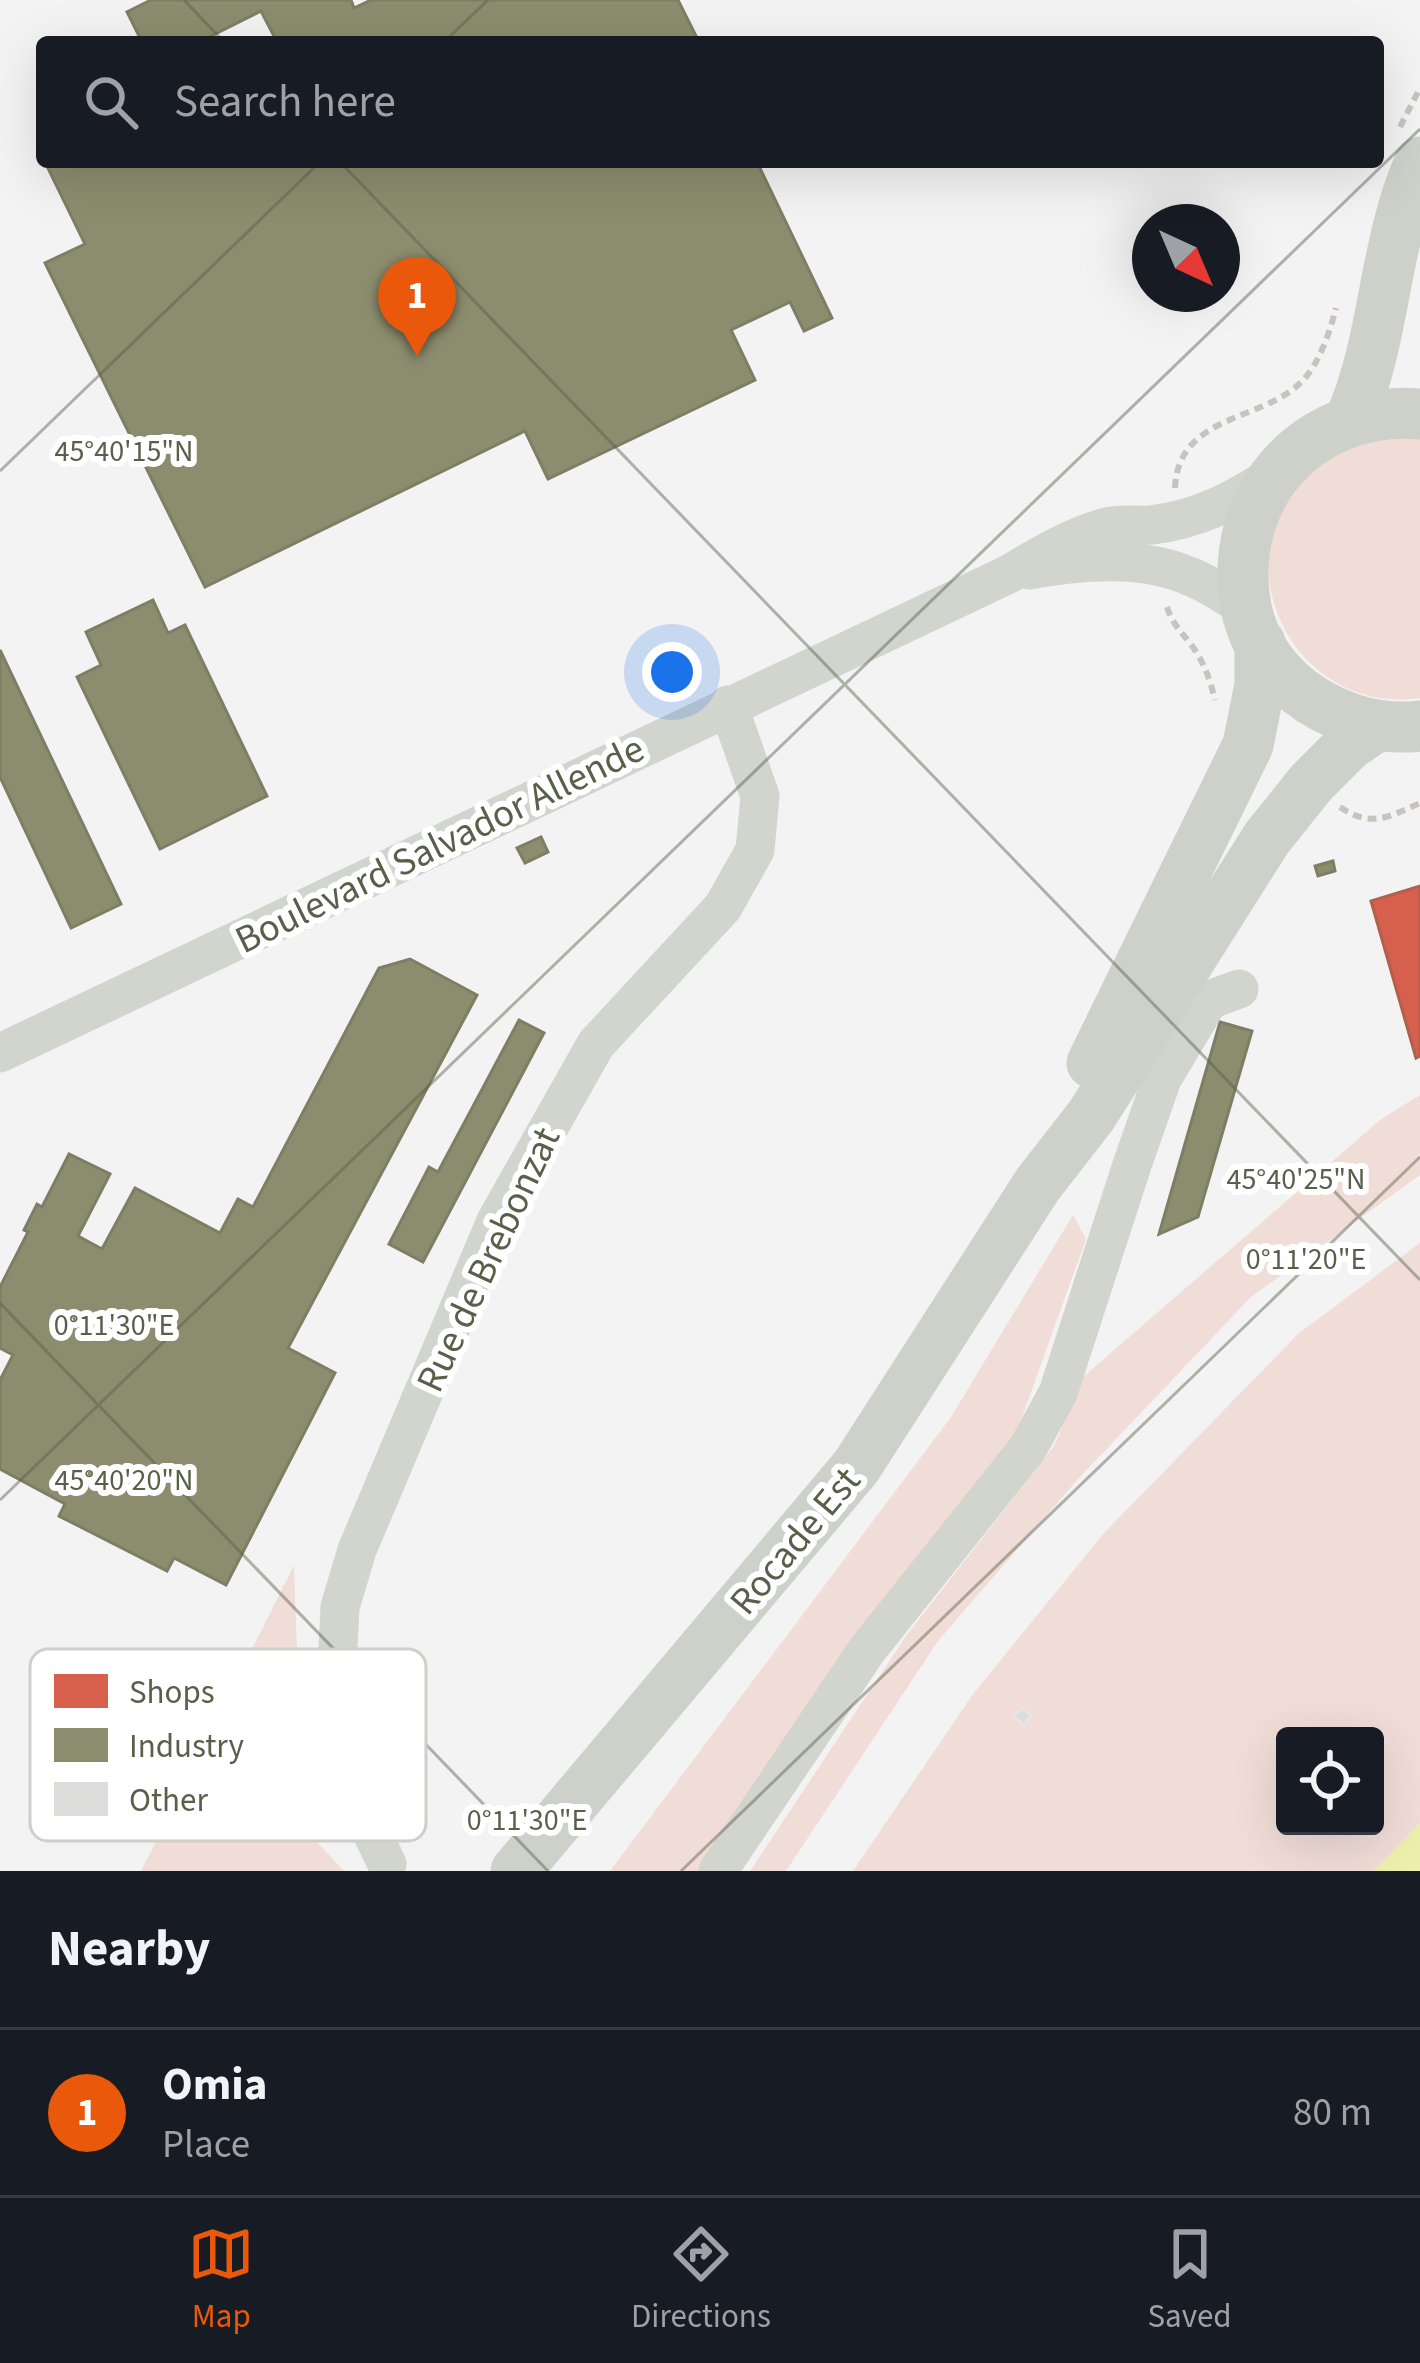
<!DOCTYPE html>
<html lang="en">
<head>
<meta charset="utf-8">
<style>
  body { margin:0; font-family:"Source Sans 3",sans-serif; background:#242831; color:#f1f3f6 }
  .controls { position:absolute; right:36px; bottom:36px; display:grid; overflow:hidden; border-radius:12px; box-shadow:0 12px 48px #0002 }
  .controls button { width:108px; height:108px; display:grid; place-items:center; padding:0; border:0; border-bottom:3px solid #363941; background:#171b24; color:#f1f3f6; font:60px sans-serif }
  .compass { position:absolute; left:1132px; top:204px; width:108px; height:108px; border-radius:50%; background:#171b24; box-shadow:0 12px 48px #0002; rotate:136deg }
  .you { position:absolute; left:672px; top:672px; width:42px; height:42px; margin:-30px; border:9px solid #fff; border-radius:50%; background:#1a73e8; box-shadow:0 0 0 18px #1a73e833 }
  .badge { display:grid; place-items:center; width:78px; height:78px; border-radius:50%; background:#ea580c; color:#fff; font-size:39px; font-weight:700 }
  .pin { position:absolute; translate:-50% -99px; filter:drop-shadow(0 3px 6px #0008) }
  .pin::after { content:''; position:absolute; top:63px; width:42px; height:36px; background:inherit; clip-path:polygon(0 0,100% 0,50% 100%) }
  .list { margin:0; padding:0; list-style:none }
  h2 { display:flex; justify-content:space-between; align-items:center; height:156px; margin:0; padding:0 48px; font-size:51px }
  h2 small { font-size:39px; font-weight:400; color:#9ea1a6 }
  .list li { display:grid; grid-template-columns:78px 1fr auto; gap:36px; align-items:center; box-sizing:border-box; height:168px; padding:0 48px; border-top:3px solid #363941 }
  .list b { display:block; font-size:45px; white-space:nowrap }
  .list p { margin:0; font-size:39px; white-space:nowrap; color:#9ea1a6 }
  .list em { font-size:39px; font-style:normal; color:#9ea1a6 }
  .icon { flex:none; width:66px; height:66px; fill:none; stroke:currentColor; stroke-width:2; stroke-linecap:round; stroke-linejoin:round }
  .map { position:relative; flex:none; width:1420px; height:1871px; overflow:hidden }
  .search { position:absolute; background:#171b24; box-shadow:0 12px 48px #0002; left:36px; right:36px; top:36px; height:132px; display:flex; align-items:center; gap:30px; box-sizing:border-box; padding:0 42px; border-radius:12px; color:#9ea1a6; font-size:45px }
  .sheet { height:324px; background:#171b24 }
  nav { display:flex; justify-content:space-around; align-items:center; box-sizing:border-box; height:168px; border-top:3px solid #363941; background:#171b24; font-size:33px; color:#9ea1a6 }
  nav a { display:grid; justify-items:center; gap:6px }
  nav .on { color:#ea580c }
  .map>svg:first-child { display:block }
  .green { fill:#f1ddd8; fill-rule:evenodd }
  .water { fill:#edefad }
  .shops { fill:#d6604d; stroke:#b0604c; stroke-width:3 }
  .industry { fill:#8c8c6e; stroke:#7d7e63; stroke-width:3 }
  .building { fill:#dcdcda; stroke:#e5e6e4; stroke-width:3 }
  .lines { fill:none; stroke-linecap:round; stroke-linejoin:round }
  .path { stroke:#c8c3bd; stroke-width:6; stroke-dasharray:9 6; stroke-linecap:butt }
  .minor { stroke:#d2d4ce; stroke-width:39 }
  .major { stroke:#ced1ca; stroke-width:51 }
  .ticks { fill:none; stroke:#595f49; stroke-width:3; stroke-opacity:0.45 }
  .labels { text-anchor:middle; stroke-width:12; stroke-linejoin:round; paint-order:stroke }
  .street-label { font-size:39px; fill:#595f49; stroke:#fff }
  .key { fill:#fff; stroke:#cdcfc8; stroke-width:3 }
  .key-label { font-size:33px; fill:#595f49 }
  .ticks-label { font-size:30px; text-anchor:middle; fill:#595f49; stroke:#fff; stroke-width:12; stroke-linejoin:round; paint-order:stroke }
</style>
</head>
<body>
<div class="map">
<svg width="1420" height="1871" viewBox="0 0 1420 1871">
  <rect width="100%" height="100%" fill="#f3f3f3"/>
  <g class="green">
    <path d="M1387 438 1420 439V698C1289 717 1212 548 1318 466 1338 450 1363 445 1387 438Z"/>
    <polygon points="1420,1095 1420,1175 1251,1297 1079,1478 938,1641 786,1871 750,1871 906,1636 1054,1446 1084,1376 1380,1120"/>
    <polygon points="1073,1215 1086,1239 1015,1437 704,1871 610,1871 951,1417"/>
    <path d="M1420 1243V1823L1374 1871H853L973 1694 1104 1533 1298 1334ZM1285 1736H1375V1826H1285Z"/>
    <polygon points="294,1565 303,1827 344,1871 141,1871"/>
  </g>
  <polygon class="water" points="1420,1823 1420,1871 1374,1871"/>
  <polygon class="shops" points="1420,886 1420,1056 1416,1058 1371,901"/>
  <g class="industry">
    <polygon points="151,0 351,0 354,8 371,0 678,0 699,42 277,42 261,11 199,42 142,42 127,12"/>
    <polygon points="45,162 757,162 832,318 804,331 790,302 731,330 755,380 548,479 525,431 205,587 45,263 85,244"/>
    <polygon points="153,600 168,633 185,625 267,796 160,849 77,677 101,665 86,632"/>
    <polygon points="0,650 121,904 71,928 0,777"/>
    <polygon points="541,837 548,852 525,863 517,848"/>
    <polygon points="1333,861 1335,871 1318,876 1315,866"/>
    <polygon points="410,959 477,995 288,1348 335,1373 226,1585 174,1558 167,1571 59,1516 65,1504 0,1469 0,1380 13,1355 0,1348 0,1287 28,1232 24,1230 37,1204 42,1207 69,1154 110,1174 78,1236 102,1249 135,1188 220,1233 238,1199 253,1207 379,968"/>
    <polygon points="519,1020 544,1033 423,1262 389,1244 429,1167 438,1172"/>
    <polygon points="1220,1022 1252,1031 1198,1217 1159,1234"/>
  </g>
  <polygon class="building" points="1022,1708 1031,1716 1024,1725 1014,1716"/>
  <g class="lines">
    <g class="path">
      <polyline points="1400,127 1420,88"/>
      <path d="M1175 488C1178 412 1268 422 1305 378 1321 359 1330 331 1336 308"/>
      <path d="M1167 607C1172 623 1179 629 1189 642 1203 659 1210 679 1215 700"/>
      <path d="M1340 807C1371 828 1389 817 1420 803"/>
    </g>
    <g class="minor">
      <path d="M1029 570C1080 561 1141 555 1189 576 1210 584 1228 597 1247 609"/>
      <path d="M0 1053 1009 574C1040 556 1069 538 1103 528 1119 523 1135 526 1151 525 1197 520 1236 500 1273 475"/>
      <polyline points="387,1864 356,1800 341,1745 336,1688 340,1607 357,1550 496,1221 596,1044 723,907 755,850 760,796 728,705"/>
      <polyline points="718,1871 867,1650 1028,1448 1058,1393 1132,1165 1162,1079 1209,1000 1239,989"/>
    </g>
    <g class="major">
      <path d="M1420 414C1308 405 1226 496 1246 607 1261 685 1345 735 1420 726"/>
      <path d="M1350 420C1386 338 1383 245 1420 162"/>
      <polyline points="1092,1063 1248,745 1260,685 1260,643"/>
      <polyline points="516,1871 856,1467 1038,1184 1091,1116 1267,838 1311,783 1349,745 1377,726"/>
    </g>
  </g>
  <path class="ticks" d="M184 0 224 42M444 42 488 0M340 162 1420 1280M0 471 320 162M0 1303 548 1871M0 1500 1420 129M681 1871 1420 1157"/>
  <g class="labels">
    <g class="street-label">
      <text transform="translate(439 843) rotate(-26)" y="14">Boulevard Salvador Allende</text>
      <text transform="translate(487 1259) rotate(-65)" y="14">Rue de Brebonzat</text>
      <text transform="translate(794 1540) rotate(-50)" y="14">Rocade Est</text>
    </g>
  </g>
  <rect x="30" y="1649" width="396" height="192" rx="18" class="key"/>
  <rect x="54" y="1674" width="54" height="34" fill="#d6604d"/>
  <rect x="54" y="1728" width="54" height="34" fill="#8c8c6e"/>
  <rect x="54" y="1782" width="54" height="34" fill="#dcdcda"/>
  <g class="key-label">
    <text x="129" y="1703">Shops</text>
    <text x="129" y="1757">Industry</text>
    <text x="129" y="1811">Other</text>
  </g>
  <g class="ticks-label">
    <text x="124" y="461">45°40'15"N</text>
    <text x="1296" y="1189">45°40'25"N</text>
    <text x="1306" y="1269">0°11'20"E</text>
    <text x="114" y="1335">0°11'30"E</text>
    <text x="124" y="1490">45°40'20"N</text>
    <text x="527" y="1830">0°11'30"E</text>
  </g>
</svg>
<div class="controls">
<button><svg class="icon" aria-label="locate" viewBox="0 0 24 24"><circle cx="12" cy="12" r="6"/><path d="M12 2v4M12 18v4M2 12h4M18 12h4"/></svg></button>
</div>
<svg class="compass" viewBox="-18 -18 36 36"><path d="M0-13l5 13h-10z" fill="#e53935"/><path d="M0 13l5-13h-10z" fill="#9ea1a6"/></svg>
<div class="you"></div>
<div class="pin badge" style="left:417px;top:356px">1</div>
<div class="search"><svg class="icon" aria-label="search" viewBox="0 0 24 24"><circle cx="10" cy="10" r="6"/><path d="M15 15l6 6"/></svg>Search here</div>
</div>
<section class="sheet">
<h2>Nearby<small></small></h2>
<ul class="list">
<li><span class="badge">1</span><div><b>Omia</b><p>Place</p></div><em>80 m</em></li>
</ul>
</section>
<nav>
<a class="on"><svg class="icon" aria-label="map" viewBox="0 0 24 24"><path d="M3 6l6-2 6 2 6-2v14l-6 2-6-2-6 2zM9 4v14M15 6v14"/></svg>Map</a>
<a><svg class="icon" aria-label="directions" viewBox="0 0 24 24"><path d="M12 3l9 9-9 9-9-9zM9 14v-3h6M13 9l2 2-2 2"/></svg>Directions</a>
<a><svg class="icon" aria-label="saved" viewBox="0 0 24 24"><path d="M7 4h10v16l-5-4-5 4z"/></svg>Saved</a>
</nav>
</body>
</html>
